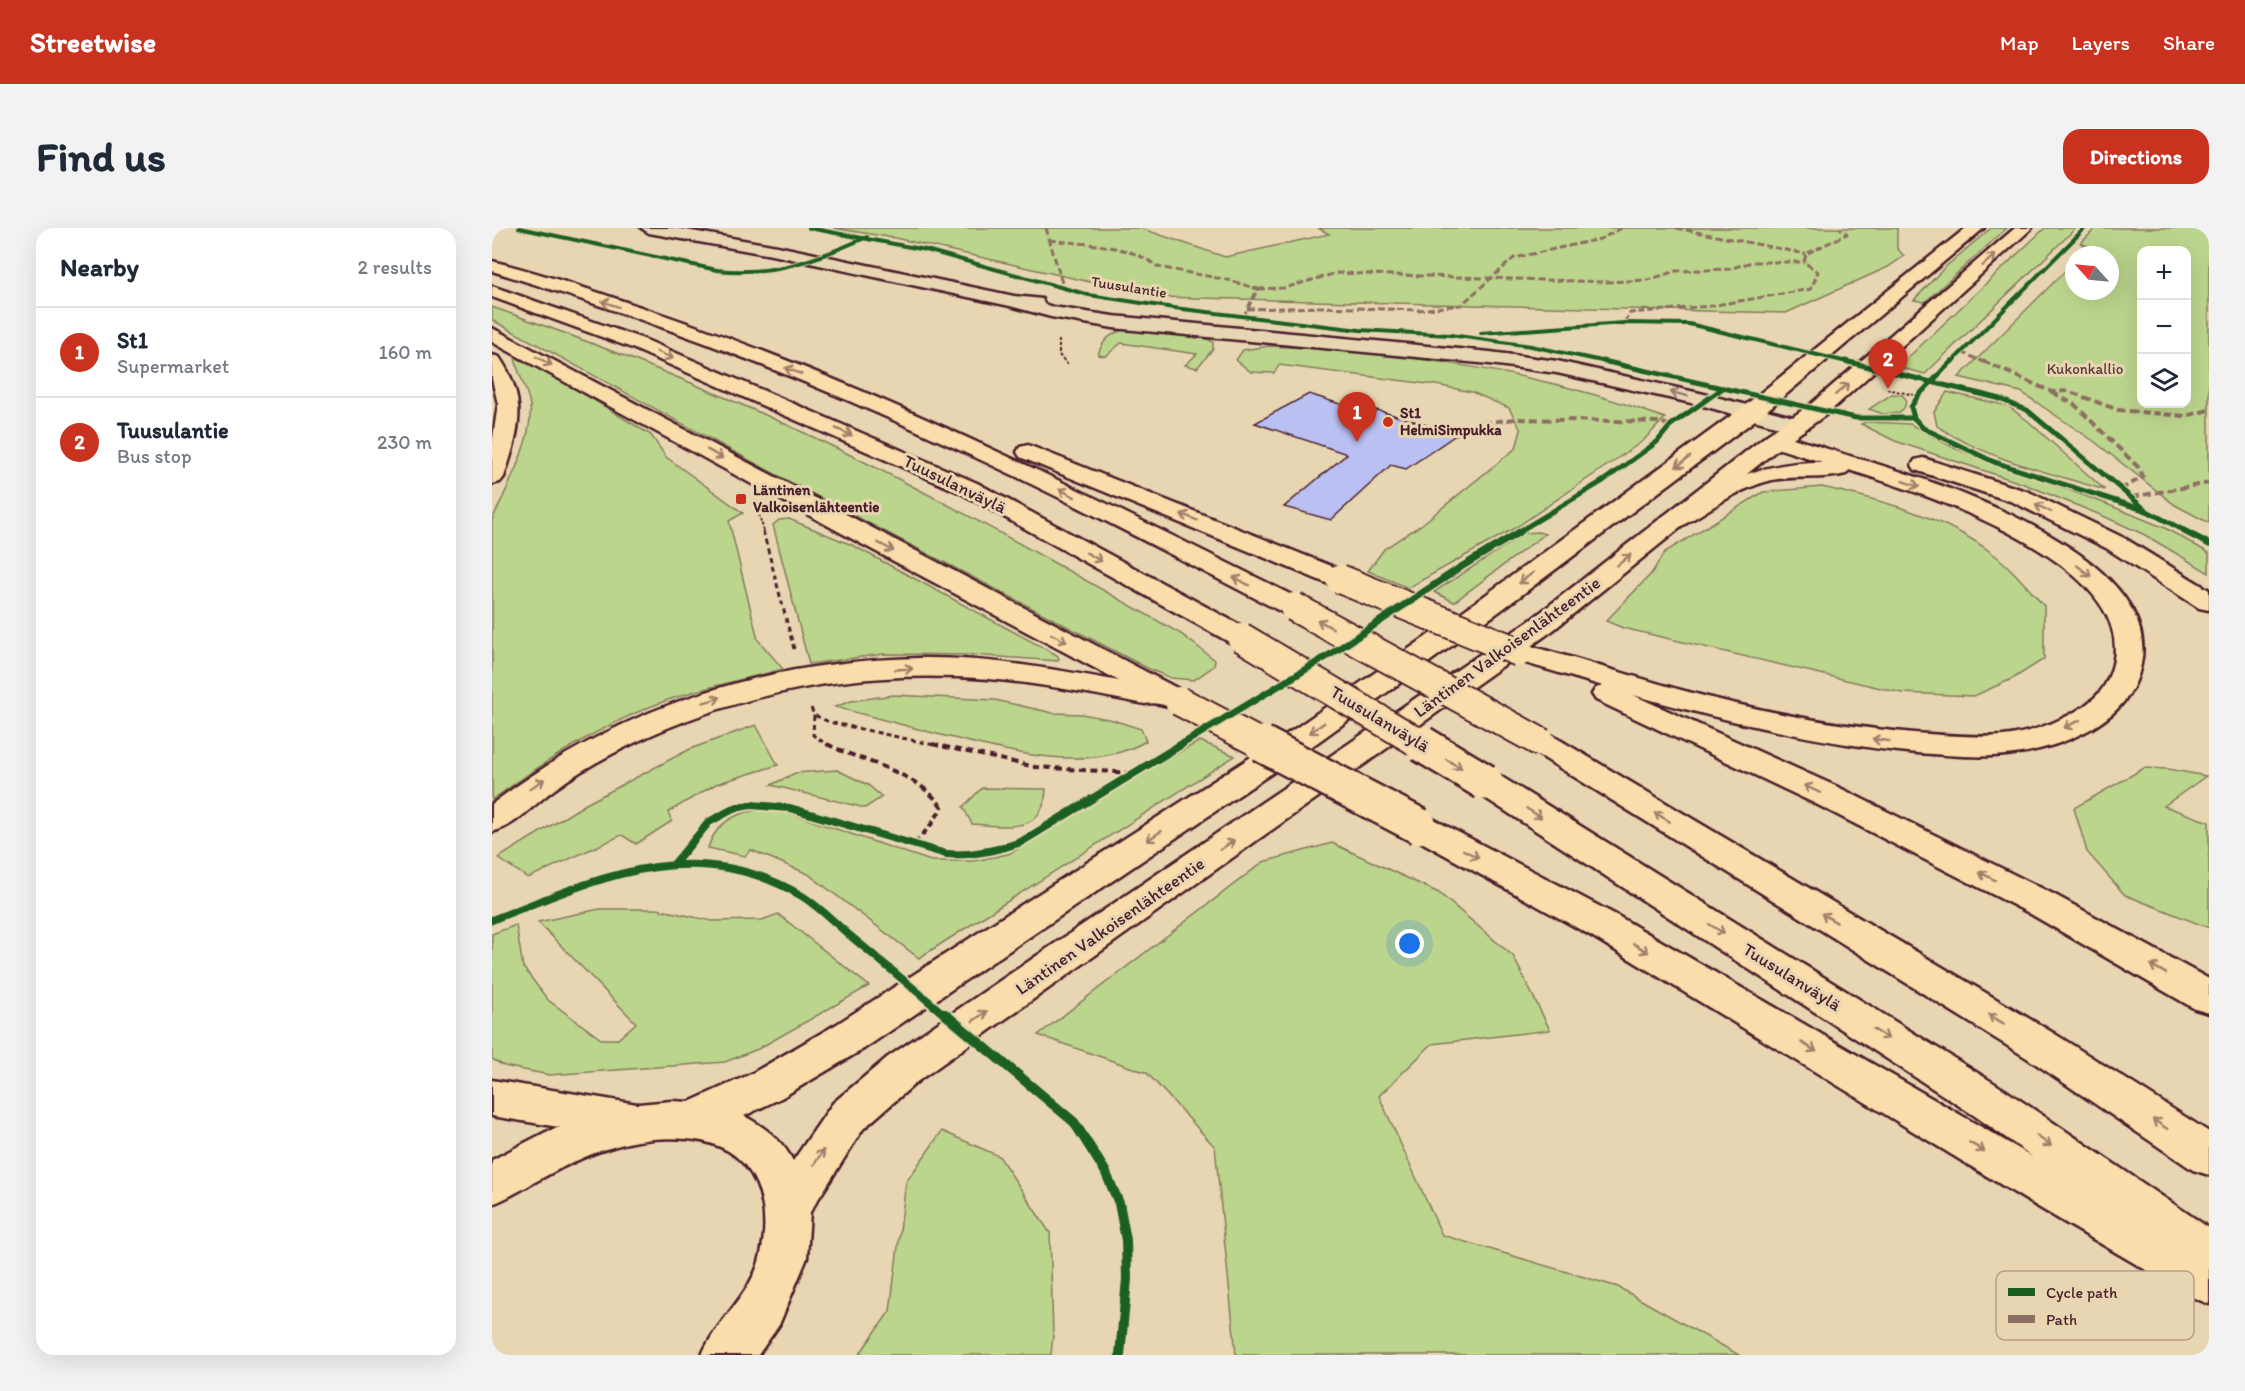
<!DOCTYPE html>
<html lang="en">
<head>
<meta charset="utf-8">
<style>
  body { margin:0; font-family:Itim,sans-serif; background:#f2f2f3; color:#1f2937 }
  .controls { position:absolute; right:18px; top:18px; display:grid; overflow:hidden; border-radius:12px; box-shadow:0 6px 24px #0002 }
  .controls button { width:54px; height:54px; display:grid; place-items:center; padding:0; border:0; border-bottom:2px solid #e0e1e3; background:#fff; color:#1f2937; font:30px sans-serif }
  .compass { position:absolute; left:1573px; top:18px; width:54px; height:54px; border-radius:50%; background:#fff; box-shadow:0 6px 24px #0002; rotate:297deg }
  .you { position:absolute; left:918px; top:716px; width:21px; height:21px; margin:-15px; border:4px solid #fff; border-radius:50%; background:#1a73e8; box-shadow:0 0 0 9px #1a73e833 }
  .badge { display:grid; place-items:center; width:39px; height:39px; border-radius:50%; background:#c8321e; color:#fff; font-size:20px; font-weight:700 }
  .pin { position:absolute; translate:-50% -50px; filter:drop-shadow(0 2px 3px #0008) }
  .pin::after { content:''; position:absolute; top:32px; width:21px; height:18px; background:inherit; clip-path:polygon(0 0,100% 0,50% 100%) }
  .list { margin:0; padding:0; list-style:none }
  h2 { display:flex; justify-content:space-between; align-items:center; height:78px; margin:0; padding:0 24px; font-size:26px }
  h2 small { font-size:20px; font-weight:400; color:#747a83 }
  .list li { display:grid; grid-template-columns:39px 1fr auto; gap:18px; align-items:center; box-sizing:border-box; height:90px; padding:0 24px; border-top:2px solid #e0e1e3 }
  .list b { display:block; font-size:22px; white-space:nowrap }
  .list p { margin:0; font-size:20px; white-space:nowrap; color:#747a83 }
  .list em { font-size:20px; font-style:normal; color:#747a83 }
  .icon { flex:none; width:33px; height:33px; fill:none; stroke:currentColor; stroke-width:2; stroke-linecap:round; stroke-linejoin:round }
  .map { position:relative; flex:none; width:1717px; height:1127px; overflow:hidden; border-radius:18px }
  header { display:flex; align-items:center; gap:36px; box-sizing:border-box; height:84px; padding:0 30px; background:#c8321e; color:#fff }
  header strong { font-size:28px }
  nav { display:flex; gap:33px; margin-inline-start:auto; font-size:21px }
  .intro { display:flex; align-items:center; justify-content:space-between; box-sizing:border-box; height:144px; padding:0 36px }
  h1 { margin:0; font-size:42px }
  .button { padding:15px 27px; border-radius:18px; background:#c8321e; color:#fff; font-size:21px; font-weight:700 }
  main { display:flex; gap:36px; padding:0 36px }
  aside { flex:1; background:#fff; border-radius:18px; box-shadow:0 6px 24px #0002 }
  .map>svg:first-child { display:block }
  .green { fill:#bcd58c; stroke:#837a5c; stroke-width:1.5; fill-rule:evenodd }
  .building { fill:#bbc0f2; stroke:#4a1f2b; stroke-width:1.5 }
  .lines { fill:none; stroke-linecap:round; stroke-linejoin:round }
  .secondary-casing { stroke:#4a1f2b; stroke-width:5 }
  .primary-casing { stroke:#4a1f2b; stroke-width:5 }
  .highway-casing { stroke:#4a1f2b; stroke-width:5 }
  .path-far2 { stroke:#4a1f2b; stroke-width:2; stroke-dasharray:3 2; stroke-linecap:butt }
  .path-far1 { stroke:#4a1f2b; stroke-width:3; stroke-dasharray:5 4; stroke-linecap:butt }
  .path { stroke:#4a1f2b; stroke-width:4; stroke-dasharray:7 4.5; stroke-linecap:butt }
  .secondary { fill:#e8d6b3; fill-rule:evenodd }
  .primary { fill:#faddab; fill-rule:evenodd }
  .highway { fill:#faddab; fill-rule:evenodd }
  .highway-bridge-far1-casing { stroke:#4a1f2b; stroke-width:32; stroke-linecap:butt }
  .highway-bridge-casing { stroke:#4a1f2b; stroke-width:40; stroke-linecap:butt }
  .highway-bridge-far1 { stroke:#faddab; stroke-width:28 }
  .highway-bridge { stroke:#faddab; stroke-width:35 }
  .quiet-far1 { stroke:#8d6e63; stroke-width:3; stroke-dasharray:7 3; stroke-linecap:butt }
  .quiet { stroke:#8d6e63; stroke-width:4; stroke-dasharray:8 4; stroke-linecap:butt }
  .cycleway-far4-casing { stroke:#e8d6b3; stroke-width:6 }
  .cycleway-far3-casing { stroke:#e8d6b3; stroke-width:8 }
  .cycleway-far2-casing { stroke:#e8d6b3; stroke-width:10 }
  .cycleway-far1-casing { stroke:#e8d6b3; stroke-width:12 }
  .cycleway-casing { stroke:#e8d6b3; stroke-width:14 }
  .cycleway-far4 { stroke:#1b5e20; stroke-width:4 }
  .cycleway-far3 { stroke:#1b5e20; stroke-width:5 }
  .cycleway-far2 { stroke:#1b5e20; stroke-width:7 }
  .cycleway-far1 { stroke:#1b5e20; stroke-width:8 }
  .cycleway { stroke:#1b5e20; stroke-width:10 }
  .oneway { stroke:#a27e6b }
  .oneway2 { stroke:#997a6f }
  .poi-dot { fill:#c8321e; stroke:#e8d6b3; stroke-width:2 }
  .labels { text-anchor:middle; stroke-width:6; stroke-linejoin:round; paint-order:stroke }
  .far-street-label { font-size:15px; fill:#4a1f2b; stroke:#e8d6b3 }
  .far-park-label { font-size:15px; fill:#5b3a3a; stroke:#e8d6b3 }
  .far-poi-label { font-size:15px; font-weight:bold; fill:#4a1f2b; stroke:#e8d6b3; text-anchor:start }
  .street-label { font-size:18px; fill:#4a1f2b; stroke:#e8d6b3 }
  .key { fill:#e8d6b3; stroke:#b99f8a; stroke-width:1.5 }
  .key-label { font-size:16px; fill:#4a1f2b }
</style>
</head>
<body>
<header>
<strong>Streetwise</strong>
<nav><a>Map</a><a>Layers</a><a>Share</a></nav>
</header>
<div class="intro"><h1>Find us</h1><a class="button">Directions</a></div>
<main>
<aside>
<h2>Nearby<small>2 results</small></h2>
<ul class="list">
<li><span class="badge">1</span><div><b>St1</b><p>Supermarket</p></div><em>160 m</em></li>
<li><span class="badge">2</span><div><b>Tuusulantie</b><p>Bus stop</p></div><em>230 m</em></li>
</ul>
</aside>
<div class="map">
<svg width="1717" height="1127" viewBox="0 0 1717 1127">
  <rect width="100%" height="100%" fill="#e8d6b3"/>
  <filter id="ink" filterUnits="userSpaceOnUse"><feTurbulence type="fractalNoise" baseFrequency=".0167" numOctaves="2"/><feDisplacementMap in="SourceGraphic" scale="12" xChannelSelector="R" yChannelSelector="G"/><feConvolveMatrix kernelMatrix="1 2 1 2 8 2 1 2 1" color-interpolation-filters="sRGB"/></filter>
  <g filter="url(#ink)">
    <g class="green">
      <polygon points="341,0 648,0 733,29 837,6 826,0 1405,0 1405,20 1412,28 1396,39 1294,85 665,69 403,10"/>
      <polygon points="1499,0 1515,0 1433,74 1422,72 1451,41"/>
      <polygon points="1553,0 1584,0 1433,146 1406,139"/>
      <path d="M1604 0H1717V295L1683 277 1603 214 1529 164 1467 149 1582 34V63H1618V27H1589L1597 19 1589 15ZM1650 22H1694V176H1650Z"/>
      <path d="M0 79C89 110 176 144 262 182 409 247 549 327 689 406L723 432 722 438 702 452 679 450 657 441 296 253 0 92Z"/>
      <path d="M638 100 715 111 721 114V121L705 140 693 137 705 126 629 115 614 128 606 127C611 110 621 104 638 100Z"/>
      <path d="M777 118C913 125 1045 142 1173 190L1151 213 1026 298 916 360 876 343 892 321 929 297 1024 220 1029 202 1017 180 980 164 944 157 787 137 782 145 759 144 744 132 751 122Z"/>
      <path d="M23 129 79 158 159 207 174 229 251 285 237 293 266 412 291 441C243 454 191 463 146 484 93 507 46 538 0 572V292C14 262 42 210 38 177 35 160 25 145 23 129Z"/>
      <path d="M1455 164 1516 178 1536 193 1613 262C1556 244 1494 231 1445 198L1442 184Z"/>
      <polygon points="1400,166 1410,167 1414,171 1413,178 1408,185 1391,186 1377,181"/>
      <polygon points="1374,194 1418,196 1462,220 1612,275 1673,300 1717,325 1717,345 1653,307 1611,288 1532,256 1403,213 1369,196"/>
      <path d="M1330 259C1389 272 1451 288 1500 325 1520 340 1536 360 1552 378V431L1522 450 1482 468 1410 465 1131 400 1114 393 1159 346 1173 324 1271 264Z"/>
      <polygon points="297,291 360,317 565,427 567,430 566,433 480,427 392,426 317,436 281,297 287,292"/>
      <polygon points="1046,304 1053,306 962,374 942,364 1033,305"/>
      <path d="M401 467 503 472 561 485 590 486 621 492 649 501 654 513C595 548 507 521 445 506 411 497 377 488 343 479L359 473Z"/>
      <polygon points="264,497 286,537 224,556 176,584 180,593 144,616 130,607 36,650 6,630 94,576 198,521"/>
      <path d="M708 513 743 528 427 730 316 646 259 622 253 628 216 620C226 587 260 578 291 583L439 633H482L516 626 526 621 653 543Z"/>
      <polygon points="1652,540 1676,541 1714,548 1672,578 1717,594 1717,700 1633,667 1595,624 1582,580"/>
      <polygon points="345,542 376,557 390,569 373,580 279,557 303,545"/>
      <path d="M490 560 554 561C552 607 515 598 480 596L471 579Z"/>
      <polygon points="840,615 947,665 1021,728 1058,802 940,816 887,868 950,1007 1126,1059 1247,1127 744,1127 723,919 655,845 546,807 771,634"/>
      <polygon points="108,681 165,681 220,693 270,692 286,686 377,758 266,821 233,834 57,847 12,838 0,831 0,706 24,697 31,739 56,772 109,811 126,811 144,795 46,694"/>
      <polygon points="450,903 507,928 558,1005 561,1107 559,1127 367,1127 398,1083 414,954"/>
    </g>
    <polygon class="building" points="817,166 879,186 885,182 965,206 914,241 899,237 839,292 792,279 855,226 763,195"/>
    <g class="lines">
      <defs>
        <polygon id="secondary" points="149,0 183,0 285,18 522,68 550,71 552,76 561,79 621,88 998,124 1065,133 1212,166 1313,192 1316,197 1313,202 1305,204 1208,177 1065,145 998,136 621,100 559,89 518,78 285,28 157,5"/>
        <path id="primary" d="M1474 0H1492L1267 189 1008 383 826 514 373 820 289 870 252 888C273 899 290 912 301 933L341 875 396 829 1040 391 1275 207 1319 176 1523 0H1540L1335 186 1291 217 1060 403 426 853 371 901 318 984 315 1030 287 1097 266 1127H210C225 1091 261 1066 269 1026 276 994 273 960 252 936 237 919 217 913 195 911 144 906 97 924 52 949 35 958 19 969 0 976V932L54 904 107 885 146 876 180 873 197 874 259 846 345 796 804 500 988 371 1251 179Z"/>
        <g id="highway">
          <path d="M0 33C60 48 119 69 178 89 398 165 604 270 812 373L816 379 812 385 802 387 792 385C679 327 568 267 452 215 305 147 155 90 0 43Z"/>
          <polygon points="0,58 154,112 485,255 759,403 763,409 759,415 749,417 739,415 469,265 140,120 0,69"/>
          <path d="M0 100 698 467 702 473 698 479C678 484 671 472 653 476 601 466 548 455 496 451 373 441 253 462 142 515 115 528 87 543 63 561 43 575 24 598 0 604V576C126 480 269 433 428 430 495 429 561 441 627 453L366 314 0 114Z"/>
          <path d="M0 127 7 129C37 172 27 203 12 249L8 254 0 256V216L6 176 0 151Z"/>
          <path d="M1283 205C1309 212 1335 221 1361 229 1443 253 1694 330 1644 453 1626 498 1566 520 1522 526 1490 531 1457 527 1425 525 1328 516 1235 493 1141 467L1348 560 1563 667 1717 751V785L1703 781 1537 685 1324 576 1104 472 1100 466 1104 460 1111 458 1017 430 1013 424 1017 418 1027 415C1081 429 1135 447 1189 462 1266 483 1343 498 1422 505 1452 507 1482 510 1511 508 1543 505 1599 484 1614 455 1672 341 1430 265 1357 242L1354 246C1331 252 1305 247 1280 252 1246 260 1216 283 1186 300L1177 302 1168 300 1165 295 1168 290C1226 258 1261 234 1330 234L1275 217 1272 212 1275 207Z"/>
          <polygon points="536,217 857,345 861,351 857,357 848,359 839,357 528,229 525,224 528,219"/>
          <polygon points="1431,230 1537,264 1632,310 1717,362 1717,382 1707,380 1614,320 1521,274 1423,242 1420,237 1423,232"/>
          <polygon points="1050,505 1061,508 1563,806 1717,904 1717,947 1701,942 1535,830 1039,522 1034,515 1039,508"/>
          <polygon points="993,543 1005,546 1513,862 1717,1000 1717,1076 1700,1069 1536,973 1098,707 915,606 910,598 915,590 927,586 939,590 1124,687 1541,929 1483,888 981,562 977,554 981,546"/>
          <polygon points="0,852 145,876 160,881 167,894 160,907 145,912 0,888"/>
        </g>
      </defs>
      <use href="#secondary" class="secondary-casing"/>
      <use href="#primary" class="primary-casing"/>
      <use href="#highway" class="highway-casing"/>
      <g class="path-far2">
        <polyline points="567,112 567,127 577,138"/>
        <polyline points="1395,161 1426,168"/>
        <polyline points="267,286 272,304"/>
      </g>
      <g class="path-far1">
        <polyline points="271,303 302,421"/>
        <polyline points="319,480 322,487 337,494 447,518"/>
        <polyline points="322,487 321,507 337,518"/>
      </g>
      <g class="path">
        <path d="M335 516C374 536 423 542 450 579L442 593 422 617"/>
        <polyline points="440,516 543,539 640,545"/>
      </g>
      <use href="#secondary" class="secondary"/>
      <use href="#primary" class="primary"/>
      <use href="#highway" class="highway"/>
      <defs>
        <g id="highway-bridge-far1">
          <polyline points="848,351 1027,424"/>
          <polyline points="802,379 1050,515"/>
          <polyline points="749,409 932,518"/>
          <polyline points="687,473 773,518"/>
        </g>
        <g id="highway-bridge">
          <polyline points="770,516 927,598"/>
          <polyline points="930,516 993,554"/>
        </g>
      </defs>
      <use href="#highway-bridge-far1" class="highway-bridge-far1-casing"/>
      <use href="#highway-bridge" class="highway-bridge-casing"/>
      <use href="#highway-bridge-far1" class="highway-bridge-far1"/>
      <use href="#highway-bridge" class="highway-bridge"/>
      <g class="quiet-far1">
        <polyline points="554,0 572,62"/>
        <polyline points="1184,0 1314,26"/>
        <path d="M558 12C594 17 636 15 666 39L736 52 766 61 753 85"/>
        <polyline points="766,61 792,60 845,45 1113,54 1156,52 1184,43 1237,41 1260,34 1312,34"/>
        <polyline points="755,81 829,79 927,82 969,77 1022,30 1108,11 1130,0"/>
        <polyline points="1132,95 1138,85 1218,78 1319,61 1326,44 1312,34 1314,26 1355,6 1348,0"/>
        <polyline points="1469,124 1494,135"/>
      </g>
      <g class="quiet">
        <polyline points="1491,133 1560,164 1576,163 1626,182 1693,188 1717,182"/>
        <polyline points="1560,164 1583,177 1646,239 1651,249 1631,260"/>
        <polyline points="991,195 1023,191 1165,194 1179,197"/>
        <polyline points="1640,269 1717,255"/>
      </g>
      <defs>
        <g id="cycleway-far4">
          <path d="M27 0 225 42C283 48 323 32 375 9"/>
          <polyline points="317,0 434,22 597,67 682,80 868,102 958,107 1039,118 1119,135"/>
          <polyline points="989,105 1132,95 1197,96 1359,135"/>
          <polyline points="1459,135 1593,0"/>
        </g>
        <g id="cycleway-far3">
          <polyline points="1111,133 1364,190 1422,190"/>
          <polyline points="1353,133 1505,170 1535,182 1655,283"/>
          <polyline points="1460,133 1426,168 1419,179 1422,190 1431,200 1502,234 1655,283 1695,304"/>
          <polyline points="1026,304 1111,253 1165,214 1179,197 1231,160"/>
        </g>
        <g id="cycleway-far2">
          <polyline points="1692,303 1717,316"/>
          <polyline points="687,518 839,426 969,339 1029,303"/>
        </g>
        <g id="cycleway-far1">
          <path d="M182 636 217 594 243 580 258 577 298 580 454 626C481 628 504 623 529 614L690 516"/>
          <path d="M0 692C104 651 203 604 310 668 326 678 341 693 356 706 389 733 421 760 454 788"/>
        </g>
        <polyline id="cycleway" points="453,786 582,894 613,943 627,975 634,1012 635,1051 628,1127"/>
      </defs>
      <use href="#cycleway-far4" class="cycleway-far4-casing"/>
      <use href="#cycleway-far3" class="cycleway-far3-casing"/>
      <use href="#cycleway-far2" class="cycleway-far2-casing"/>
      <use href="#cycleway-far1" class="cycleway-far1-casing"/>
      <use href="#cycleway" class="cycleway-casing"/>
      <use href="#cycleway-far4" class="cycleway-far4"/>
      <use href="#cycleway-far3" class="cycleway-far3"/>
      <use href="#cycleway-far2" class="cycleway-far2"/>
      <use href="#cycleway-far1" class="cycleway-far1"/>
      <use href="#cycleway" class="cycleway"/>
    </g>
    <defs><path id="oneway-shaft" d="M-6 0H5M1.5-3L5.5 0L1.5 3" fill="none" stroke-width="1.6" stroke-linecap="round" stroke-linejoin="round" transform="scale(1.5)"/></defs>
    <g class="oneway">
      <use href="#oneway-shaft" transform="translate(1497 32) rotate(-42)"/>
      <use href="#oneway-shaft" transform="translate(118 76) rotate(-161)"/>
      <use href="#oneway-shaft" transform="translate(173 127) rotate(23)"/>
      <use href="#oneway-shaft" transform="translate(52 133) rotate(28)"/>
      <use href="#oneway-shaft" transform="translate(301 143) rotate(-159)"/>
      <use href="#oneway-shaft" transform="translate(1350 161) rotate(-41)"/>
      <use href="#oneway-shaft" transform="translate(352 204) rotate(24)"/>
      <use href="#oneway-shaft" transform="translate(223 226) rotate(29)"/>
      <use href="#oneway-shaft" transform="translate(1191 234) rotate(143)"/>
      <use href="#oneway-shaft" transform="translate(1419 256) rotate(18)"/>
      <use href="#oneway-shaft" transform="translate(575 265) rotate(-153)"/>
      <use href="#oneway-shaft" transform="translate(1551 280) rotate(-154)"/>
      <use href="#oneway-shaft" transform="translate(697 289) rotate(-158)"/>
      <use href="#oneway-shaft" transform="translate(394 319) rotate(28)"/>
      <use href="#oneway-shaft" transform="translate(602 329) rotate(29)"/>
      <use href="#oneway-shaft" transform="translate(1132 332) rotate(-39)"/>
      <use href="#oneway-shaft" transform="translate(1592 343) rotate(39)"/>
      <use href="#oneway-shaft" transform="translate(1034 350) rotate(143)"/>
      <use href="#oneway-shaft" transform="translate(749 353) rotate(-153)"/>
      <use href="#oneway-shaft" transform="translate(833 396) rotate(-151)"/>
      <use href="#oneway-shaft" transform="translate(567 410) rotate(28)"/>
      <use href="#oneway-shaft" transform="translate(412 441) rotate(-3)"/>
      <use href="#oneway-shaft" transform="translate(220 472) rotate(-17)"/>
      <use href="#oneway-shaft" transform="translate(1580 496) rotate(153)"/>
      <use href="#oneway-shaft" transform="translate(825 500) rotate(145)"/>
      <use href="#oneway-shaft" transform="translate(1389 512) rotate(-172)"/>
      <use href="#oneway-shaft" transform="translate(962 536) rotate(31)"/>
      <use href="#oneway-shaft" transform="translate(45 556) rotate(-34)"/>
      <use href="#oneway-shaft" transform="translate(1320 561) rotate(-155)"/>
      <use href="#oneway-shaft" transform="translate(1042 585) rotate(32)"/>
      <use href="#oneway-shaft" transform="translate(1170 589) rotate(-149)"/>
      <use href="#oneway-shaft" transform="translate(662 608) rotate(147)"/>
      <use href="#oneway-shaft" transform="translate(735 617) rotate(-35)"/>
      <use href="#oneway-shaft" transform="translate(979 626) rotate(28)"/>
      <use href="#oneway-shaft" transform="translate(1495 648) rotate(-153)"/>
      <use href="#oneway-shaft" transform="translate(1337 690) rotate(-149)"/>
      <use href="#oneway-shaft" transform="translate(1225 701) rotate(32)"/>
      <use href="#oneway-shaft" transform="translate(1149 720) rotate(31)"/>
      <use href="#oneway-shaft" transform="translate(1666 741) rotate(-151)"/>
      <use href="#oneway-shaft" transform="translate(488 788) rotate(-35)"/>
      <use href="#oneway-shaft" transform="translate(1504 791) rotate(-149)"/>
      <use href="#oneway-shaft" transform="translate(1389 806) rotate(32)"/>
      <use href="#oneway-shaft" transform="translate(1317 819) rotate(31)"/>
      <use href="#oneway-shaft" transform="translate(1668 896) rotate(-147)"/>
      <use href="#oneway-shaft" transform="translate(1552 913) rotate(35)"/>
      <use href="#oneway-shaft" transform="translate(1485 919) rotate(31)"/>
      <use href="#oneway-shaft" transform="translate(327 929) rotate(-57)"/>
    </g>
    <use class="oneway2" href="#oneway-shaft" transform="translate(1187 166) rotate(-166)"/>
  </g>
  <g class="poi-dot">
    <circle cx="896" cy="194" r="6"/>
    <rect x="243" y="265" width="12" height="12" rx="3"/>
  </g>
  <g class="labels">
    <g class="far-street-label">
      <text transform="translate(637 59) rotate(9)" y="5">Tuusulantie</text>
    </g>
    <g class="far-park-label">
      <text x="1593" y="146">Kukonkallio</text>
    </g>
    <g class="far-poi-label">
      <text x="908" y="190">St1<tspan x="908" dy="17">HelmiSimpukka</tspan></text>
      <text x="261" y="267">Läntinen<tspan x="261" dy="17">Valkoisenlähteentie</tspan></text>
    </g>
    <g class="street-label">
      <text transform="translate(463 256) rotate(26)" y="6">Tuusulanväylä</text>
      <text transform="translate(1015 419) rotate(-36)" y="6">Läntinen Valkoisenlähteentie</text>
      <text transform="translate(888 491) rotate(31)" y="6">Tuusulanväylä</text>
      <text transform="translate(618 698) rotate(-35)" y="6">Läntinen Valkoisenlähteentie</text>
      <text transform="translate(1300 749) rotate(32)" y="6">Tuusulanväylä</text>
    </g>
  </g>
  <rect x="1504" y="1043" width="198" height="69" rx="9" class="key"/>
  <rect x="1516" y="1060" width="27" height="8" fill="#1b5e20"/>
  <rect x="1516" y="1087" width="27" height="8" fill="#8d6e63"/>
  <g class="key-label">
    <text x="1554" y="1070">Cycle path</text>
    <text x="1554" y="1097">Path</text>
  </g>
</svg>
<div class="controls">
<button>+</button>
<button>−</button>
<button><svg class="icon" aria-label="layers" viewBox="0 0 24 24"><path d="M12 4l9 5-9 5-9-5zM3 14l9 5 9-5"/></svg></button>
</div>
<svg class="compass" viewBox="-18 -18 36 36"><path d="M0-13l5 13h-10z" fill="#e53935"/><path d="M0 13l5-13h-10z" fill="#747a83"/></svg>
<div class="you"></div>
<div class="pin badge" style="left:865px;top:214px">1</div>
<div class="pin badge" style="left:1396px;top:161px">2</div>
</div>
</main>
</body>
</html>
